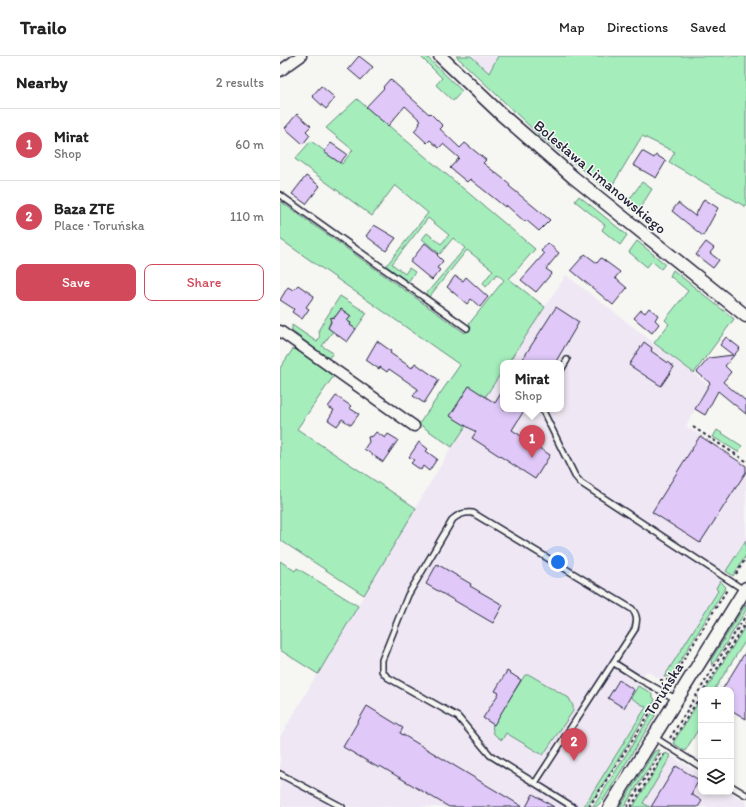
<!DOCTYPE html>
<html lang="en">
<head>
<meta charset="utf-8">
<style>
  body { margin:0; font-family:Itim,sans-serif; background:#f6f6f6; color:#222 }
  .controls { position:absolute; right:12px; bottom:12px; display:grid; overflow:hidden; border-radius:8px; box-shadow:0 2px 6px #0003 }
  .controls button { width:36px; height:36px; display:grid; place-items:center; padding:0; border:0; border-bottom:1px solid #e0e0e0; background:#fff; color:#222; font:20px sans-serif }
  .you { position:absolute; left:278px; top:506px; width:14px; height:14px; margin:-10px; border:3px solid #fff; border-radius:50%; background:#1a73e8; box-shadow:0 0 0 6px #1a73e833 }
  .badge { display:grid; place-items:center; width:26px; height:26px; border-radius:50%; background:#d1495b; color:#fff; font-size:13px; font-weight:700 }
  .pin { position:absolute; translate:-50% -33px; filter:drop-shadow(0 1px 2px #0008) }
  .pin::after { content:''; position:absolute; top:21px; width:14px; height:12px; background:inherit; clip-path:polygon(0 0,100% 0,50% 100%) }
  .popup { position:absolute; left:220px; top:304px; width:64px; height:52px; box-sizing:border-box; display:grid; place-content:center; border-radius:8px; background:#fff; filter:drop-shadow(0 1px 3px #0005); font-size:13px; white-space:nowrap; color:#767676 }
  .popup b { font-size:15px; color:#222 }
  .popup::after { content:''; position:absolute; left:50%; top:100%; margin-left:-8px; border:8px solid transparent; border-top-color:#fff }
  .list { margin:0; padding:0; list-style:none }
  h2 { display:flex; justify-content:space-between; align-items:center; height:52px; margin:0; padding:0 16px; font-size:17px }
  h2 small { font-size:13px; font-weight:400; color:#767676 }
  .list li { display:grid; grid-template-columns:26px 1fr auto; gap:12px; align-items:center; box-sizing:border-box; height:72px; padding:0 16px; border-top:1px solid #e0e0e0 }
  .list b { display:block; font-size:15px; white-space:nowrap }
  .list p { margin:0; font-size:13px; white-space:nowrap; color:#767676 }
  .list em { font-size:13px; font-style:normal; color:#767676 }
  .actions { display:flex; gap:8px; padding:12px 16px }
  .actions a { flex:1; padding:9px 0; border:1px solid #d1495b; border-radius:8px; text-align:center; font-size:14px; color:#d1495b }
  .actions .main { background:#d1495b; color:#fff }
  .icon { flex:none; width:22px; height:22px; fill:none; stroke:currentColor; stroke-width:2; stroke-linecap:round; stroke-linejoin:round }
  .map { position:relative; flex:none; width:466px; height:751px; overflow:hidden }
  header { display:flex; align-items:center; gap:24px; box-sizing:border-box; height:56px; padding:0 20px; background:#fff; border-bottom:1px solid #e0e0e0 }
  header strong { font-size:19px }
  nav { display:flex; gap:22px; margin-inline-start:auto; font-size:14px }
  main { display:flex }
  aside { flex:1; background:#fff }
  .map>svg:first-child { display:block }
  .built { fill:#efe8f4 }
  .green { fill:#a5eebc; stroke:#64887c }
  .building { fill:#e0c9f9; stroke:#22223b }
  .lines { fill:none; stroke-linecap:round; stroke-linejoin:round }
  .service-casing { stroke:#22223b; stroke-width:8 }
  .minor-casing { stroke:#22223b; stroke-width:13 }
  .tertiary-casing { stroke:#22223b; stroke-width:15 }
  .path { stroke:#22223b; stroke-width:2; stroke-dasharray:3 3; stroke-linecap:butt }
  .service { stroke:#f6f6f2; stroke-width:5 }
  .minor { stroke:#f6f6f2; stroke-width:10 }
  .tertiary { stroke:#f6f6f2; stroke-width:12 }
  .labels { text-anchor:middle; stroke-width:3; stroke-linejoin:round; paint-order:stroke }
  .street-label { font-size:15px; fill:#22223b; stroke:#f6f6f2 }
</style>
</head>
<body>
<header>
<strong>Trailo</strong>
<nav><a>Map</a><a>Directions</a><a>Saved</a></nav>
</header>
<main>
<aside>
<h2>Nearby<small>2 results</small></h2>
<ul class="list">
<li><span class="badge">1</span><div><b>Mirat</b><p>Shop</p></div><em>60 m</em></li>
<li><span class="badge">2</span><div><b>Baza ZTE</b><p>Place · Toruńska</p></div><em>110 m</em></li>
</ul>
<div class="actions"><a class="main">Save</a><a>Share</a></div>
</aside>
<div class="map">
<svg width="466" height="751" viewBox="0 0 466 751">
  <rect width="100%" height="100%" fill="#f6f6f2"/>
  <filter id="ink" filterUnits="userSpaceOnUse"><feTurbulence type="fractalNoise" baseFrequency=".025" numOctaves="2"/><feDisplacementMap in="SourceGraphic" scale="8" xChannelSelector="R" yChannelSelector="G"/><feConvolveMatrix kernelMatrix="1 2 1 2 8 2 1 2 1" color-interpolation-filters="sRGB"/></filter>
  <g filter="url(#ink)">
    <g class="built">
      <polygon points="191,0 218,0 209,18"/>
      <polygon points="286,219 429,329 406,370 466,410 466,484 436,532 438,534 384,621 378,622 367,615 363,620 351,642 366,650 304,751 0,751 0,681 175,385 223,314 223,353 281,353 281,307 228,307"/>
      <polygon points="391,700 421,718 421,736 450,736 466,746 466,751 370,751 363,747"/>
    </g>
    <g class="green">
      <polygon points="140,0 146,0 182,35 173,45 156,29 162,22"/>
      <polygon points="176,0 191,0 209,17 218,0 466,0 466,151 389,106 395,96 362,80 329,135 261,81"/>
      <polygon points="77,43 255,193 229,223 265,251 228,307 223,307 223,314 172,391 139,368 180,309 0,183 0,145 185,277 191,270 189,268 224,224 217,218 206,231 203,227 213,214 187,194 149,241 146,238 185,192 173,182 160,198 142,183 147,177 161,188 169,179 148,162 112,208 125,218 129,212 135,216 128,226 106,210 148,157 115,129 92,160 15,103 31,85 62,108 73,94 46,72"/>
      <polygon points="362,126 372,133 357,157 346,148"/>
      <polygon points="299,140 347,179 340,189 322,174 325,169 295,145"/>
      <polygon points="357,185 385,208 381,213 372,205 367,211 349,196"/>
      <polygon points="393,214 454,263 414,317 374,287 389,268 385,264 408,235 390,220"/>
      <path d="M60 240 87 257 76 273 70 269 71 267 67 265 71 260 61 253 55 261H52L48 272 53 275 42 290 53 297 48 303 12 275V269L37 286C41 280 39 279 39 273Z"/>
      <polygon points="13,293 18,293 55,318 17,373 136,452 84,539 0,484 0,312"/>
      <polygon points="437,374 462,390 458,396 433,381"/>
      <polygon points="466,484 466,499 453,520 446,515"/>
      <polygon points="0,505 15,515 17,512 78,550 38,618 0,594"/>
      <polygon points="440,525 446,531 391,620 384,621 438,535 436,532"/>
      <polygon points="466,548 466,554 432,610 431,604"/>
      <polygon points="466,569 466,584 434,634 426,634"/>
      <path d="M245 619H250L289 642 293 650V655L263 699 226 677 222 684C215 680 211 677 213 668Z"/>
      <polygon points="358,630 370,636 375,644 316,739 306,751 304,750 366,651 351,642"/>
      <polygon points="421,642 421,669 405,695 393,687"/>
      <polygon points="376,651 375,660 324,743 317,750 312,751 319,742"/>
      <polygon points="377,694 380,694 344,751 340,751 374,696"/>
      <polygon points="386,697 391,700 363,747 370,751 353,751"/>
    </g>
    <g class="building">
      <polygon points="79,0 93,11 81,24 68,13"/>
      <polygon points="110,23 149,58 150,57 163,70 160,73 180,92 185,87 206,104 203,107 230,128 229,130 270,164 259,175 246,164 245,166 226,149 225,151 190,123 187,126 170,112 179,102 163,88 159,92 150,84 147,87 134,75 140,68 139,67 141,65 125,50 108,70 86,51 104,32 103,31"/>
      <polygon points="41,30 55,42 46,53 32,40"/>
      <polygon points="17,58 31,70 26,75 30,79 23,88 5,72"/>
      <polygon points="51,87 67,98 60,107 44,96"/>
      <polygon points="362,95 374,102 376,99 386,105 376,122 353,109"/>
      <polygon points="26,120 40,130 26,148 12,138"/>
      <polygon points="424,143 438,152 423,180 392,155 398,147 415,160"/>
      <polygon points="94,169 116,182 106,195 86,180"/>
      <polygon points="426,186 434,192 430,197 439,204 433,212 416,199"/>
      <polygon points="145,187 158,198 157,199 163,205 157,212 160,214 152,224 130,206"/>
      <polygon points="268,187 279,197 266,213 272,217 256,236 241,224 264,198 261,195"/>
      <polygon points="305,198 317,207 321,202 340,216 335,222 347,232 333,249 291,214"/>
      <polygon points="175,220 183,225 186,221 208,241 200,251 191,243 187,248 167,231"/>
      <polygon points="18,229 34,240 26,251 29,253 22,263 12,256 14,253 0,244 8,231 13,234"/>
      <polygon points="276,251 299,266 275,307 240,307"/>
      <polygon points="369,252 378,259 375,264 379,268 372,277 354,262 361,254 365,257"/>
      <polygon points="61,253 71,260 67,265 71,267 70,269 76,273 67,286 48,272 51,266 50,262 55,261"/>
      <polygon points="446,281 460,292 445,310 451,316 443,326 466,345 466,358 438,335 425,359 415,353 430,327 417,316 429,302 453,299 440,289"/>
      <polygon points="97,285 111,295 110,297 132,312 135,307 159,324 144,347 133,340 138,333 109,313 107,316 100,311 99,313 86,304"/>
      <polygon points="364,286 372,292 371,295 394,311 381,330 349,309"/>
      <polygon points="189,330 215,347 223,334 223,353 245,353 232,374 270,399 255,423 192,382 196,376 170,360"/>
      <polygon points="56,340 71,350 69,352 79,358 71,369 62,363 57,370 48,364 54,354 48,351"/>
      <polygon points="96,376 105,382 108,378 118,384 103,406 84,393 89,386 88,381 93,380"/>
      <polygon points="420,380 466,410 466,416 420,487 372,456"/>
      <polygon points="139,386 148,393 146,395 157,403 149,415 143,410 141,414 131,407 134,404 129,401"/>
      <polygon points="157,508 191,528 190,530 223,549 213,567 146,528"/>
      <polygon points="466,595 466,663 451,654 451,634 442,634"/>
      <polygon points="227,615 241,624 214,669 203,662 219,637 215,635"/>
      <polygon points="339,624 354,634 344,652 328,642"/>
      <polygon points="87,650 123,672 120,677 243,751 169,751 100,710 99,712 63,691"/>
      <polygon points="396,710 419,724 411,738 422,745 418,751 371,751"/>
      <polygon points="253,738 274,751 246,751"/>
    </g>
    <g class="lines">
      <defs>
        <g id="service">
          <polyline points="0,139 187,272"/>
          <polyline points="281,314 287,304"/>
          <polyline points="263,353 264,357 295,420 301,427 464,534"/>
          <polyline points="334,607 361,624 396,643"/>
          <polyline points="374,681 421,711"/>
          <polyline points="0,718 62,751"/>
          <path d="M255 727 355 573C357 565 358 560 352 553L193 457C185 456 179 458 173 463L128 539 102 604V615L107 621 178 661 210 699 293 751"/>
          <polyline points="451,730 466,739"/>
        </g>
        <g id="minor">
          <polyline points="0,15 21,0"/>
          <polyline points="0,275 134,370"/>
        </g>
        <g id="tertiary">
          <polyline points="160,0 222,59 293,121 466,260"/>
          <polyline points="330,751 466,532"/>
        </g>
      </defs>
      <use href="#service" class="service-casing"/>
      <use href="#minor" class="minor-casing"/>
      <use href="#tertiary" class="tertiary-casing"/>
      <g class="path">
        <polyline points="413,371 466,405"/>
        <polyline points="456,518 466,502"/>
        <polyline points="380,624 391,624"/>
        <polyline points="388,629 448,532"/>
        <polyline points="424,634 466,566"/>
        <polyline points="390,682 466,559"/>
        <polyline points="393,684 421,639"/>
        <polyline points="0,751 1,751"/>
        <polyline points="309,751 379,643"/>
        <polyline points="347,751 381,696"/>
        <polyline points="351,751 384,698"/>
      </g>
      <use href="#service" class="service"/>
      <use href="#minor" class="minor"/>
      <use href="#tertiary" class="tertiary"/>
    </g>
  </g>
  <g class="labels">
    <g class="street-label">
      <text transform="translate(320 121) rotate(40)" y="5">Bolesława Limanowskiego</text>
      <text transform="translate(384 633) rotate(-58)" y="5">Toruńska</text>
    </g>
  </g>
</svg>
<div class="controls">
<button>+</button>
<button>−</button>
<button><svg class="icon" aria-label="layers" viewBox="0 0 24 24"><path d="M12 4l9 5-9 5-9-5zM3 14l9 5 9-5"/></svg></button>
</div>
<div class="you"></div>
<div class="pin badge" style="left:252px;top:402px">1</div>
<div class="popup"><b>Mirat</b>Shop</div>
<div class="pin badge" style="left:294px;top:705px">2</div>
</div>
</main>
</body>
</html>
